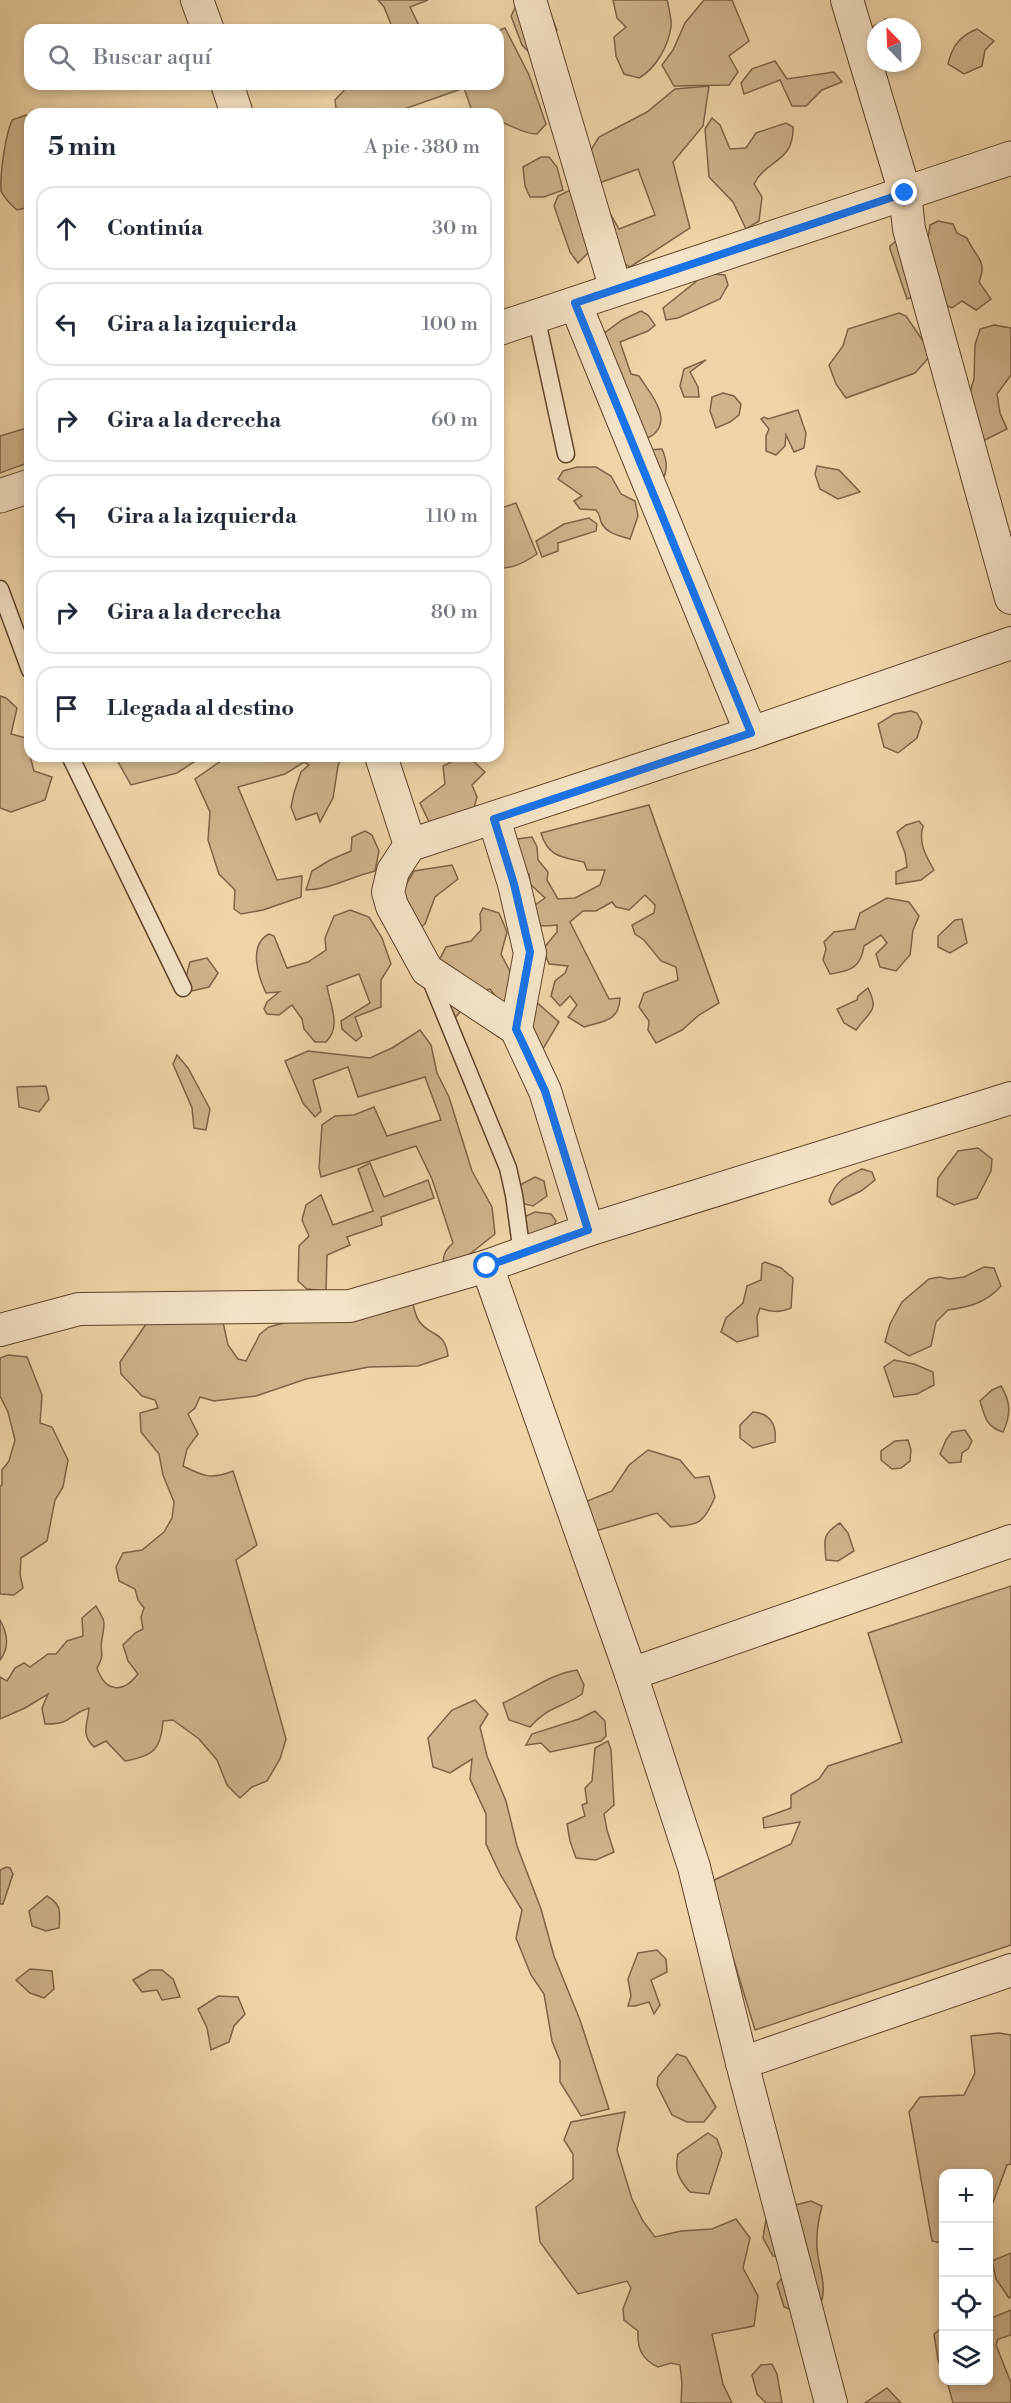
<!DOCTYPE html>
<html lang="es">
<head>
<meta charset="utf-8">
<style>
  body { margin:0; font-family:"Libre Bodoni",serif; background:#f6f6f7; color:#1f2937 }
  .controls { position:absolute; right:18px; bottom:18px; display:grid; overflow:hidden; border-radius:12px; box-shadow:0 3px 9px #0003 }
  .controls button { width:54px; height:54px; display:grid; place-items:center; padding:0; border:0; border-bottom:2px solid #e0e1e3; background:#fff; color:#1f2937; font:30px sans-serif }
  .compass { position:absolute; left:867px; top:18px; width:54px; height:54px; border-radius:50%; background:#fff; box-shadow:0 3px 9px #0003; rotate:337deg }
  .stop { position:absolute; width:18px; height:18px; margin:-14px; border:4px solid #1a73e8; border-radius:50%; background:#fff }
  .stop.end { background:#1a73e8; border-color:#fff; box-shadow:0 2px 6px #0008 }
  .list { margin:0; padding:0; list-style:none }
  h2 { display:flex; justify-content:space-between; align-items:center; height:78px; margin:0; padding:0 24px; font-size:26px }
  h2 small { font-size:20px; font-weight:400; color:#747a83 }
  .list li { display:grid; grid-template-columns:39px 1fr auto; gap:18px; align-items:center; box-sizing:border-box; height:84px; margin:0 12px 12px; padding:0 12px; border:2px solid #e0e1e3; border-radius:18px }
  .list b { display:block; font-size:22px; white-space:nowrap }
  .list em { font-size:20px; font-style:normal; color:#747a83 }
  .icon { flex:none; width:33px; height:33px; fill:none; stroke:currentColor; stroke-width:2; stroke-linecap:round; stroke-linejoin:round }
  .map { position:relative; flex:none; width:1011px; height:2403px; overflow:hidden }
  .search { position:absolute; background:#fff; box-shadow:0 3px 9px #0003; left:24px; top:24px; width:480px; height:66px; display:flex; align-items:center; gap:15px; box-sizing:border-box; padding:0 21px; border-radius:18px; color:#747a83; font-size:22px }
  .panel { position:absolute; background:#fff; box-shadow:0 3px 9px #0003; left:24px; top:108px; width:480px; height:654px; border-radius:18px }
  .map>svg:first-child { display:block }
  .green { fill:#ceb38b; stroke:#7e6446; stroke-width:1.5 }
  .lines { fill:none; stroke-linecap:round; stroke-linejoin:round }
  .service-casing { stroke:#5f442a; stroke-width:19 }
  .minor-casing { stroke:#5f442a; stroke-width:34 }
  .tertiary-casing { stroke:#5f442a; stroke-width:35 }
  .service { stroke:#f4e3c6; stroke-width:16 }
  .minor { stroke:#f4e3c6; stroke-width:32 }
  .tertiary { stroke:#f4e3c6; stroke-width:33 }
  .route { stroke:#1a73e8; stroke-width:8 }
</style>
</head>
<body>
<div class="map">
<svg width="1011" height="2403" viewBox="0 0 1011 2403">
  <rect width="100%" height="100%" fill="#eed4a7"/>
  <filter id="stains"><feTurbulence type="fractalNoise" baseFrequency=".00333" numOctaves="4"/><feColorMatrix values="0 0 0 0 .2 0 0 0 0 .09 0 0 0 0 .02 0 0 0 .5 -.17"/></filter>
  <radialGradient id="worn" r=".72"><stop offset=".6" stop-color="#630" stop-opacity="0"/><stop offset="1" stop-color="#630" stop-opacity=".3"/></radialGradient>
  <g class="green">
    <polygon points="378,0 428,0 410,7 421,30 391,30 392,27 384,7"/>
    <polygon points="519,0 545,0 557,30 546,43 529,52 522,45 511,16"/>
    <path d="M613 0H667L668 3C669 11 672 20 671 27 668 47 656 68 639 78L624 74 616 56 614 37 626 27 617 18Z"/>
    <polygon points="704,0 732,0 749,41 729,56 738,72 729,85 674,86 662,65 673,50 685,23"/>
    <polygon points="886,19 898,27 876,27 876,40 872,27"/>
    <path d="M505 28 529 75 546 124 537 134C524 134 511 125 498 121V114H473L464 88 407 108 408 114C387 114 354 118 336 108L335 100 350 84H498V31Z"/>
    <path d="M977 29 994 41 985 50 982 66 964 74 948 64C952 46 960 36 977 29Z"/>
    <polygon points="775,61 787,79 834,72 842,82 822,90 806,106 792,106 780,80 744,94 741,83 752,69"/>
    <polygon points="709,86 703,126 673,162 690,228 630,267 616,259 607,208 619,229 655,215 638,169 591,186 584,161 599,137 647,112 675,89"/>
    <path d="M26 115 30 116V207L17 210C11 205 5 199 1 191 0 173 5 137 12 120Z"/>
    <path d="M712 118 720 125 730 149 746 148 756 133 786 123 793 127C794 163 766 159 754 184L762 197 759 221 746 229 733 202 709 177 705 129Z"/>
    <polygon points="541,157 549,157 557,167 563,190 544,197 530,197 525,186 523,167"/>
    <polygon points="570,190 578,195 588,253 578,263 570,252 554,206 558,196"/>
    <path d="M938 221 953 224 957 233 967 238C975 257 988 260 979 282L991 299 976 310 962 301 952 308 939 302 925 258 930 225Z"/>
    <polygon points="897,240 913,297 907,299 890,249 890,246"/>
    <polygon points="714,274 725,275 728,285 720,299 678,318 666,320 663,308 703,276"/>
    <path d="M641 311 648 315 655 325 648 331 620 342 631 374 639 376C648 391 673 417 654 434 651 437 644 439 641 441L595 340 622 320Z"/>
    <polygon points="899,313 906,316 932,354 915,373 846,398 836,384 829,365 843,346 848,329"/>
    <polygon points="994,325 1011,328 1011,375 997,394 1000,413 1007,429 981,442 969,396 974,379 975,345 980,329"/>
    <polygon points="706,360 690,372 698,387 699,397 684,397 680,386 684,369"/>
    <polygon points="723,393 734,396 741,404 739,415 730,422 716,428 710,411 712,397"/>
    <polygon points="798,410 806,433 804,448 794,452 786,435 785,446 776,455 766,451 766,436 769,429 761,419 764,417 768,419"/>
    <polygon points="30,427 30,462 0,473 0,436"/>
    <path d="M662 449C667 460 669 471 661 482L647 450Z"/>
    <polygon points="817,466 839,470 860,492 838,499 820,489 815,474"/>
    <path d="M577 467H596L611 476 621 494 635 501 638 516 630 539C620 536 608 534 602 524 599 519 601 515 596 510L580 509 574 501 582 496 558 479 563 471Z"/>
    <path d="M516 503 537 554C525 562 513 569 498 568V509Z"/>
    <polygon points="589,518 597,524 596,531 558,543 558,551 542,557 536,541 564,524"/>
    <polygon points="0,696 6,698 17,708 11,734 30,739 30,756 34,771 52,777 45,800 11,812 0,808"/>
    <polygon points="911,711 917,713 922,722 917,738 898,753 884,747 878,724 894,714"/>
    <polygon points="123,756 203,756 177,773 131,785 117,760"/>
    <polygon points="228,756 342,756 338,766 333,798 320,822 317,813 296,820 291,807 294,793 301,772 309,765 304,762 285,774 238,787 277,880 302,876 301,897 263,910 241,914 234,909 235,890 219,874 208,840 210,812 195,779"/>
    <polygon points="455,760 472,760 485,772 472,785 477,797 472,815 432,828 420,803 445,784 443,766"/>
    <path d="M649 805 719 1003 699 1015 682 1030 656 1043 648 1030 649 1021 639 1007 644 993 678 980 676 967 661 961 644 940 635 934 632 925 654 913 655 905 645 895 629 910 616 907 612 902 596 911H583L570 922 609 999 620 998C619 1022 603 1021 584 1027L568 1017 577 1005 570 996 560 1006 551 996 555 981 565 973 568 966 549 964 543 949 557 932V925C544 926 536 929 531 915L535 905 545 898 530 884 529 874 514 872 508 847 517 839 532 837 537 847 538 860 548 872 547 880 558 899 575 898 600 885 605 870H587L584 862C562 857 548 857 541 833Z"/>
    <path d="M919 821 923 826C918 843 926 856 934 870L921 880 896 884V872L907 867 905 853 897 832 906 825Z"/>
    <path d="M365 831 372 835 379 851 375 871C350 877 332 889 306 890L312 871 330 860 351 851 352 837Z"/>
    <polygon points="452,865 458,879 435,897 425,924 411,935 398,898 414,871"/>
    <path d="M887 898 909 902 919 916 913 930 910 955 896 971 880 967 876 954 887 943 881 935 864 946C861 968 850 971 830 974L823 960 826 949 824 942 834 932 855 929 860 913Z"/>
    <polygon points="483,908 499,913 507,932 501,954 517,985 559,1022 540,1054 490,989 476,992 455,1018 442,1016 436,966 446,947 471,941 481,930 480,914"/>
    <path d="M350 910 369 917 382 938 391 964 381 980V1007L355 1017 362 1036 356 1041 342 1029 341 1021 370 1003 359 974 327 986C330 1005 342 1026 326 1042H315L304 1029 302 1019 292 1005 279 1015 267 1014 264 1009 267 1002 279 992 266 993C258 976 248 945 269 934L274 936 287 968 308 962 326 950 325 938 334 916Z"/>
    <polygon points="962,919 967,943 950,953 938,947 938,936 955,920"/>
    <polygon points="207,958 218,973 209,987 192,991 186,977 190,962"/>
    <path d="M868 988C880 1012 869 1011 856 1030L844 1023 837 1009 857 1000 858 996Z"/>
    <path d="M420 1030 431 1045 437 1073 449 1097 472 1171 492 1207 495 1234 456 1265 444 1269C442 1257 444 1251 453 1243L432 1179 416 1146 321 1177 319 1168 322 1125 335 1116 354 1115 374 1107 387 1136 441 1120 425 1077 358 1097 348 1067 313 1080 321 1111 315 1117 303 1103 285 1061 308 1051 370 1058 392 1048Z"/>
    <polygon points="177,1055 188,1068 210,1109 206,1130 194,1128 192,1108 173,1064"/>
    <polygon points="46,1086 49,1099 39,1112 19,1107 17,1087"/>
    <polygon points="978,1148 992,1159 991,1171 977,1198 954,1205 937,1196 938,1178 958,1151"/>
    <polygon points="370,1163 384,1197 428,1180 434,1198 381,1217 382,1225 347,1237 350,1245 327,1255 326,1291 307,1289 298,1281 299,1246 309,1236 302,1220 306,1205 321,1195 333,1225 373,1211 358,1169"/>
    <path d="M862 1169 872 1172 875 1180 861 1191 832 1205 829 1201C835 1181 843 1178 862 1169Z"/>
    <polygon points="535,1177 544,1181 547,1196 533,1206 513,1201 514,1188"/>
    <polygon points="535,1212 551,1214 556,1221 548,1239 522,1239 521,1227 526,1216"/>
    <path d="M765 1262 781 1268 793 1278 791 1308C779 1313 771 1312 760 1308L757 1317 758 1336 737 1342 721 1332 726 1318 743 1303 747 1286 761 1280 762 1264Z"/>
    <path d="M984 1267 994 1268 1001 1286C986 1303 969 1307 948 1310L936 1322 931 1346 909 1356 885 1342 890 1324 902 1302 929 1279 940 1277 949 1279 964 1277Z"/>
    <path d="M410 1288C412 1299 413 1312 419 1321 430 1337 445 1330 448 1356L418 1366 369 1367 306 1379 256 1396 214 1401 200 1397 195 1408 188 1414 198 1434 187 1449 183 1466C203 1476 211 1480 233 1471L257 1545 236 1560 286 1739 280 1759 267 1781 252 1787 240 1798 227 1785 217 1760 199 1739 173 1720 163 1721C161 1750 153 1756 125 1761L106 1741 94 1747C80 1734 88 1723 89 1708 67 1715 72 1725 45 1724L42 1708 48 1694 25 1708 0 1719V1677L7 1681 15 1668 24 1663 30 1667 48 1654H56L67 1641 83 1636 82 1618 96 1606C106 1623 105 1621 102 1639 99 1653 106 1653 97 1668 105 1692 123 1694 138 1674L128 1661 123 1645 135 1633 143 1629 141 1617 144 1608 138 1600 135 1589 119 1581 116 1567 123 1553 142 1550 164 1532 172 1518 174 1502 163 1475 159 1454 141 1432 140 1413 158 1408 155 1400 142 1396 121 1374 120 1362 146 1324 223 1322 228 1345 238 1359 246 1361 260 1334 269 1327Z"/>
    <polygon points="8,1355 27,1357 42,1395 40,1423 52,1427 68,1460 63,1487 55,1500 47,1541 21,1558 20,1574 23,1588 14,1595 0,1594 0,1486 2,1485 2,1470 9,1461 15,1440 8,1412 0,1396 0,1358"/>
    <polygon points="894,1360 914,1364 933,1372 934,1385 917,1394 894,1397 884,1367"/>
    <path d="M1001 1386C1011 1402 1011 1415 1003 1432 986 1427 985 1417 980 1401L992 1390Z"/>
    <path d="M753 1412C770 1413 777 1425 775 1442L753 1448 740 1438V1425Z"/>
    <polygon points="965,1430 972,1441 968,1449 962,1453 961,1462 949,1463 940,1454 946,1440 952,1432"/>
    <polygon points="908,1440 911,1450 910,1461 901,1468 892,1469 881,1460 881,1451 895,1441"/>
    <path d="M648 1450 680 1460 695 1478 709 1476 715 1497C703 1525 699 1524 671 1527L657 1513 599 1530 579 1523 580 1504 612 1491 629 1465Z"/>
    <path d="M840 1523 848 1533 854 1551 838 1561 826 1560C824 1540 822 1534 840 1523Z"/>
    <polygon points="1011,1586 1011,1945 755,2030 710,1882 791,1844 800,1822 764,1828 763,1818 791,1808 791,1795 819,1779 828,1766 902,1742 868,1633"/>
    <path d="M0 1620C8 1634 10 1647 0 1660Z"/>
    <path d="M577 1670 584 1685 582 1694C562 1708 548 1706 530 1727L509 1720 503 1703C528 1692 550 1674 577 1670Z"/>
    <polygon points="475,1700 488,1714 480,1727 487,1756 506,1801 517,1846 541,1909 554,1956 580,2020 609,2109 581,2116 560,2082 560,2061 552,2041 544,1994 531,1975 516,1938 522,1910 500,1874 486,1844 486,1814 470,1779 472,1759 450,1773 433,1767 428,1738 452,1710"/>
    <polygon points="595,1711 605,1721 606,1736 601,1741 550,1752 541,1743 526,1745 532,1734 579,1719"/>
    <polygon points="608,1741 611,1750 614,1805 604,1814 607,1830 614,1852 596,1860 576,1858 570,1841 567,1824 585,1816 582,1805 587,1803 585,1788 592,1781 595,1748"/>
    <polygon points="6,1867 10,1868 13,1874 3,1904 0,1904 0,1870"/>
    <path d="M47 1896C62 1905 60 1912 59 1928L46 1931 32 1926 29 1911Z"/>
    <polygon points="657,1950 666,1959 667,1972 651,1980 660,2005 654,2014 649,2002 635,2006 628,2006 631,1996 628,1979 638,1953"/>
    <polygon points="30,1969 52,1971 54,1989 44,1998 30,1993 16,1980"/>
    <polygon points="150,1970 162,1970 173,1979 180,1997 162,2000 157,1990 142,1992 133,1980"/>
    <polygon points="218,1996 238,1997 245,2014 234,2026 229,2042 211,2050 207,2028 198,2009"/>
    <polygon points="999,2033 1011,2035 1011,2164 1007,2165 989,2213 988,2174 944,2174 943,2239 941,2243 932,2241 909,2112 920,2097 964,2095 975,2073 971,2036"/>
    <polygon points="677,2054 686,2057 716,2107 704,2122 687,2122 672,2115 657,2085 658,2077"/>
    <path d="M625 2112 617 2150 632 2199 643 2221 655 2237 681 2231 712 2229 736 2219 750 2238 743 2268 758 2296 754 2326 712 2334 723 2384 732 2403H681L682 2384 680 2365 671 2363 658 2367C642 2360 637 2348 638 2331L624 2320 623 2309 631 2288 627 2281 578 2294 540 2242 536 2207 573 2179V2154L564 2140 571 2122Z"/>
    <path d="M708 2133 717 2139 722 2153 709 2194 690 2192C679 2180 674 2170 678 2154Z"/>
    <path d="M811 2201 822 2206C818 2221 816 2233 817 2248 820 2279 830 2285 816 2317L805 2316 784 2307 777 2284 789 2270 791 2258 773 2256 763 2238 766 2219 795 2205Z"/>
    <polygon points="1011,2253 1011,2296 1009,2298 996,2279 992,2261"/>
    <polygon points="1011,2310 1011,2335 998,2339 996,2345 1011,2383 1011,2403 953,2403 947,2381 988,2380 989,2319"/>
    <polygon points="943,2327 943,2372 938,2360 934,2334"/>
    <polygon points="772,2364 777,2374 782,2403 766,2403 757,2394 752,2375 761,2365"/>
    <polygon points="887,2388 901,2403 865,2403"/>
  </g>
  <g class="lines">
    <defs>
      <g id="service">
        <polyline points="536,316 566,454"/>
        <polyline points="0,589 30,670"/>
        <polyline points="70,756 183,988"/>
        <polyline points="429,976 508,1168 514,1195 522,1254"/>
      </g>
      <g id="minor">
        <polyline points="197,0 208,30"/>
        <polyline points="530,0 616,290"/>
        <polyline points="847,0 905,193 909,229 1011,598"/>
        <polyline points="227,84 237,114"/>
        <polyline points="575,303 751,733"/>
        <polyline points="381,756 410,845"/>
        <polyline points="494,819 514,884 530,953 516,1029"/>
        <polyline points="588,1230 545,1091 516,1029 427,970 392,906 388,892 393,871 410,845 751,733 1011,643"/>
        <polyline points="487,1266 631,1674 694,1867 742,2063 831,2403"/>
        <polyline points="0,1330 79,1309 350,1306 487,1266 588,1230 1011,1098"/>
        <polyline points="631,1674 1011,1541"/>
        <polyline points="742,2063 1011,1970"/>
      </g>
      <g id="tertiary">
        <polyline points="498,329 1011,158"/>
        <polyline points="0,496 30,486"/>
      </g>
    </defs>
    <use href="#service" class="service-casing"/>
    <use href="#minor" class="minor-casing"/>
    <use href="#tertiary" class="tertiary-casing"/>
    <use href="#service" class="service"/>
    <use href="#minor" class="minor"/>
    <use href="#tertiary" class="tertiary"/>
  </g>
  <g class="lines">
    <polyline class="route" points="487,1266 588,1230 545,1091 516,1029 530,952 514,884 494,819 751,733 575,303 905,193"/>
  </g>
  <rect width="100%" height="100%" filter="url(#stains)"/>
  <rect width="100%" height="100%" fill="url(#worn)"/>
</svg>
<div class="controls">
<button>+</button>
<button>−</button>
<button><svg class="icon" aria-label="locate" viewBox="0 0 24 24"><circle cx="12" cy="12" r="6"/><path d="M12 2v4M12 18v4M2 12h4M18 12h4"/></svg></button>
<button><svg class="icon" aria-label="layers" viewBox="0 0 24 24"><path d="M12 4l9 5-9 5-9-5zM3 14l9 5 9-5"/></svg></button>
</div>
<svg class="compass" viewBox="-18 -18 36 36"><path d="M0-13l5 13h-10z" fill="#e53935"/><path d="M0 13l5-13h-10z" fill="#747a83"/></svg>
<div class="stop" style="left:487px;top:1266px"></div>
<div class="stop end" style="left:905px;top:193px"></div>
<div class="search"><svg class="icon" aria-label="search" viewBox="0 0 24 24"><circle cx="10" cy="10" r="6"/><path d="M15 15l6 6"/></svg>Buscar aquí</div>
<section class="panel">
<h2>5 min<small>A pie · 380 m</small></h2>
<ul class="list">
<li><svg class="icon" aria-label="ahead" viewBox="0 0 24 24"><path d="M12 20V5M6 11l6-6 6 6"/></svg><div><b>Continúa</b></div><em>30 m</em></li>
<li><svg class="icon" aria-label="left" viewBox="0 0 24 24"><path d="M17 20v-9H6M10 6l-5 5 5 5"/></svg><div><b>Gira a la izquierda</b></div><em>100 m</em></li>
<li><svg class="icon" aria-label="right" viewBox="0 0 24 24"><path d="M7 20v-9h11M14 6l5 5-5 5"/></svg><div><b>Gira a la derecha</b></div><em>60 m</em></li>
<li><svg class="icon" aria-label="left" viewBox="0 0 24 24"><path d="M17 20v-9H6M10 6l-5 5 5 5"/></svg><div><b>Gira a la izquierda</b></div><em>110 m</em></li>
<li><svg class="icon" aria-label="right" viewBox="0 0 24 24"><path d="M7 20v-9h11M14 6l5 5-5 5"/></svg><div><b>Gira a la derecha</b></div><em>80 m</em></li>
<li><svg class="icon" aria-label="arrive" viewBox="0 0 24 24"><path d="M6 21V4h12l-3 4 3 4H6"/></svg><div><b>Llegada al destino</b></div></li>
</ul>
</section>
</div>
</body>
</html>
